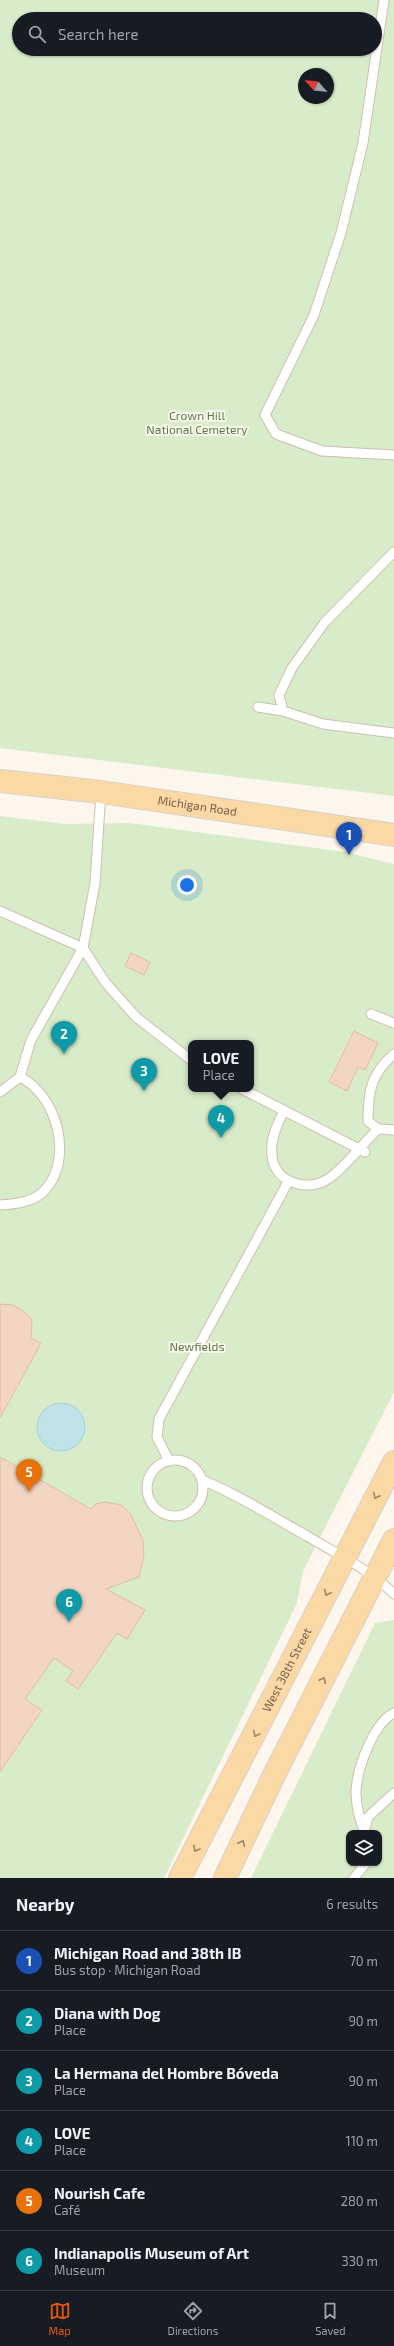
<!DOCTYPE html>
<html lang="en">
<head>
<meta charset="utf-8">
<style>
  body { margin:0; font-family:"Exo 2",sans-serif; background:#20242c; color:#f1f3f6 }
  .controls { position:absolute; right:12px; bottom:12px; display:grid; overflow:hidden; border-radius:8px; box-shadow:0 1px 3px #0004 }
  .controls button { width:36px; height:36px; display:grid; place-items:center; padding:0; border:0; border-bottom:1px solid #363941; background:#171b24; color:#f1f3f6; font:20px sans-serif }
  .compass { position:absolute; left:298px; top:68px; width:36px; height:36px; border-radius:50%; background:#171b24; box-shadow:0 1px 3px #0004; rotate:297deg }
  .you { position:absolute; left:187px; top:885px; width:14px; height:14px; margin:-10px; border:3px solid #fff; border-radius:50%; background:#1a73e8; box-shadow:0 0 0 6px #1a73e833 }
  .badge { display:grid; place-items:center; width:26px; height:26px; border-radius:50%; background:#ea580c; color:#fff; font-size:13px; font-weight:700 }
  .pin { position:absolute; translate:-50% -33px; filter:drop-shadow(0 1px 2px #0008) }
  .pin::after { content:''; position:absolute; top:21px; width:14px; height:12px; background:inherit; clip-path:polygon(0 0,100% 0,50% 100%) }
  .popup { position:absolute; left:188px; top:1040px; width:66px; height:52px; box-sizing:border-box; display:grid; place-content:center; border-radius:8px; background:#171b24; filter:drop-shadow(0 1px 3px #0005); font-size:13px; white-space:nowrap; color:#9ea1a6 }
  .popup b { font-size:15px; color:#f1f3f6 }
  .popup::after { content:''; position:absolute; left:50%; top:100%; margin-left:-8px; border:8px solid transparent; border-top-color:#171b24 }
  .list { margin:0; padding:0; list-style:none }
  h2 { display:flex; justify-content:space-between; align-items:center; height:52px; margin:0; padding:0 16px; font-size:17px }
  h2 small { font-size:13px; font-weight:400; color:#9ea1a6 }
  .list li { display:grid; grid-template-columns:26px 1fr auto; gap:12px; align-items:center; box-sizing:border-box; height:60px; padding:0 16px; border-top:1px solid #363941 }
  .list b { display:block; font-size:15px; white-space:nowrap }
  .list p { margin:0; font-size:13px; white-space:nowrap; color:#9ea1a6 }
  .list em { font-size:13px; font-style:normal; color:#9ea1a6 }
  .icon { flex:none; width:22px; height:22px; fill:none; stroke:currentColor; stroke-width:2; stroke-linecap:round; stroke-linejoin:round }
  .map { position:relative; flex:none; width:394px; height:1878px; overflow:hidden }
  .search { position:absolute; background:#171b24; box-shadow:0 1px 3px #0004; left:12px; right:12px; top:12px; height:44px; display:flex; align-items:center; gap:10px; box-sizing:border-box; padding:0 14px; border-radius:22px; color:#9ea1a6; font-size:15px }
  .sheet { height:412px; background:#171b24 }
  nav { display:flex; justify-content:space-around; align-items:center; box-sizing:border-box; height:56px; border-top:1px solid #363941; background:#171b24; font-size:11px; color:#9ea1a6 }
  nav a { display:grid; justify-items:center; gap:2px }
  nav .on { color:#ea580c }
  .map>svg:first-child { display:block }
  .green { fill:#d8ecc9; fill-rule:evenodd }
  .water { fill:#bfe3e8; stroke:#a5d3da }
  .building { fill:#f3d5c3; stroke:#e6bba3 }
  .lines { fill:none; stroke-linecap:round; stroke-linejoin:round }
  .service-casing { stroke:#d1beb0; stroke-width:11 }
  .primary-casing { stroke:#dad1cd; stroke-width:24 }
  .service { stroke:#fff; stroke-width:9 }
  .primary { stroke:#fbd9a5; stroke-width:22 }
  .oneway { stroke:#a18267 }
  .labels { text-anchor:middle; stroke-width:3.5; stroke-linejoin:round; paint-order:stroke }
  .park-label { font-size:12px; fill:#537a41; stroke:#fffaf3 }
  .street-label { font-size:12px; fill:#7a5c4d; stroke:#fffaf3 }
</style>
</head>
<body>
<div class="map">
<svg width="394" height="1878" viewBox="0 0 394 1878">
  <rect width="100%" height="100%" fill="#fdf6ec"/>
  <g class="green">
    <path d="M0 0H394V796L0 748ZM19 19H375V49H19ZM304 74H328V98H304Z"/>
    <path d="M0 816 65 824 130 823 345 852 394 864V1392L303 1571 297 1603 164 1878H0ZM191 1043H251V1089H191Z"/>
    <path d="M394 1620V1878H251L375 1623ZM349 1833H379V1863H349Z"/>
  </g>
  <circle class="water" cx="61" cy="1427" r="24"/>
  <g class="building">
    <polygon points="131,953 150,962 144,975 125,966"/>
    <polygon points="354,1031 378,1043 365,1070 358,1067 347,1091 329,1082"/>
    <polygon points="0,1304 12,1305 22,1310 32,1319 31,1338 41,1343 0,1418"/>
    <polygon points="0,1457 91,1509 96,1504 105,1502 121,1505 130,1513 143,1540 144,1555 139,1577 106,1589 145,1610 127,1639 117,1633 78,1689 66,1681 73,1671 54,1658 25,1699 42,1710 0,1772"/>
  </g>
  <g class="lines">
    <defs>
      <g id="service">
        <polyline points="384,0 363,143 341,233 314,315 265,415 276,434 322,451 394,455"/>
        <polyline points="394,552 325,622 292,668 279,695 283,711 323,724 394,733"/>
        <polyline points="258,707 283,711"/>
        <polyline points="0,911 83,948 105,982 136,1017 191,1060"/>
        <polyline points="371,1014 394,1023"/>
        <path d="M394 1054C371 1074 368 1091 368 1121L378 1129 394 1130"/>
        <polyline points="242,1089 365,1152"/>
        <polyline points="0,1092 20,1077 31,1040 83,948 95,883 101,792"/>
        <path d="M284 1111C277 1125 270 1139 272 1155 274 1182 306 1193 328 1179 344 1169 363 1143 378 1129"/>
        <path d="M0 1205C15 1204 35 1202 45 1190 74 1158 57 1095 20 1077"/>
        <circle cx="175" cy="1488" r="28"/>
        <polyline points="169,1461 157,1437 159,1419 288,1182"/>
        <path d="M202 1480C239 1495 273 1517 307 1536 337 1554 370 1570 394 1594"/>
        <polyline points="364,1832 368,1817 394,1793"/>
        <path d="M365 1833C359 1818 354 1798 357 1782 360 1762 375 1722 394 1713"/>
        <polyline points="354,1878 366,1863"/>
      </g>
      <g id="primary">
        <path id="s1" d="M0 781 101 792 394 835"/>
        <path id="s2" d="M180 1878 394 1462"/>
        <polyline points="225,1878 274,1775 394,1540"/>
      </g>
    </defs>
    <use href="#service" class="service-casing"/>
    <use href="#primary" class="primary-casing"/>
    <use href="#service" class="service"/>
    <use href="#primary" class="primary"/>
  </g>
  <defs><path id="oneway-chevron" d="M-2-3.5L2.5 0L-2 3.5" fill="none" stroke-width="1.6" stroke-linecap="round" stroke-linejoin="round"/></defs>
  <g class="oneway">
    <use href="#oneway-chevron" transform="translate(376 1496) rotate(117)"/>
    <use href="#oneway-chevron" transform="translate(327 1593) rotate(117)"/>
    <use href="#oneway-chevron" transform="translate(323 1680) rotate(-63)"/>
    <use href="#oneway-chevron" transform="translate(256 1734) rotate(118)"/>
    <use href="#oneway-chevron" transform="translate(242 1843) rotate(-65)"/>
    <use href="#oneway-chevron" transform="translate(196 1849) rotate(118)"/>
  </g>
  <g class="labels">
    <g class="park-label">
      <text x="197" y="420">Crown Hill<tspan x="197" dy="14">National Cemetery</tspan></text>
      <text x="197" y="1351">Newfields</text>
    </g>
    <g class="street-label">
      <text dy="4" stroke="none"><textPath href="#s1" startOffset="199">Michigan Road</textPath></text>
      <text dy="4" stroke="none"><textPath href="#s2" startOffset="234">West 38th Street</textPath></text>
    </g>
  </g>
</svg>
<div class="controls">
<button><svg class="icon" aria-label="layers" viewBox="0 0 24 24"><path d="M12 4l9 5-9 5-9-5zM3 14l9 5 9-5"/></svg></button>
</div>
<svg class="compass" viewBox="-18 -18 36 36"><path d="M0-13l5 13h-10z" fill="#e53935"/><path d="M0 13l5-13h-10z" fill="#9ea1a6"/></svg>
<div class="you"></div>
<div class="pin badge" style="left:349px;top:855px;background:#1a4fb4">1</div>
<div class="pin badge" style="left:64px;top:1054px;background:#0f9aa8">2</div>
<div class="pin badge" style="left:144px;top:1091px;background:#0f9aa8">3</div>
<div class="pin badge" style="left:221px;top:1138px;background:#0f9aa8">4</div>
<div class="popup"><b>LOVE</b>Place</div>
<div class="pin badge" style="left:29px;top:1492px;background:#e8710a">5</div>
<div class="pin badge" style="left:69px;top:1622px;background:#0f9aa8">6</div>
<div class="search"><svg class="icon" aria-label="search" viewBox="0 0 24 24"><circle cx="10" cy="10" r="6"/><path d="M15 15l6 6"/></svg>Search here</div>
</div>
<section class="sheet">
<h2>Nearby<small>6 results</small></h2>
<ul class="list">
<li><span class="badge" style="background:#1a4fb4">1</span><div><b>Michigan Road and 38th IB</b><p>Bus stop · Michigan Road</p></div><em>70 m</em></li>
<li><span class="badge" style="background:#0f9aa8">2</span><div><b>Diana with Dog</b><p>Place</p></div><em>90 m</em></li>
<li><span class="badge" style="background:#0f9aa8">3</span><div><b>La Hermana del Hombre Bóveda</b><p>Place</p></div><em>90 m</em></li>
<li><span class="badge" style="background:#0f9aa8">4</span><div><b>LOVE</b><p>Place</p></div><em>110 m</em></li>
<li><span class="badge" style="background:#e8710a">5</span><div><b>Nourish Cafe</b><p>Café</p></div><em>280 m</em></li>
<li><span class="badge" style="background:#0f9aa8">6</span><div><b>Indianapolis Museum of Art</b><p>Museum</p></div><em>330 m</em></li>
</ul>
</section>
<nav>
<a class="on"><svg class="icon" aria-label="map" viewBox="0 0 24 24"><path d="M3 6l6-2 6 2 6-2v14l-6 2-6-2-6 2zM9 4v14M15 6v14"/></svg>Map</a>
<a><svg class="icon" aria-label="directions" viewBox="0 0 24 24"><path d="M12 3l9 9-9 9-9-9zM9 14v-3h6M13 9l2 2-2 2"/></svg>Directions</a>
<a><svg class="icon" aria-label="saved" viewBox="0 0 24 24"><path d="M7 4h10v16l-5-4-5 4z"/></svg>Saved</a>
</nav>
</body>
</html>
